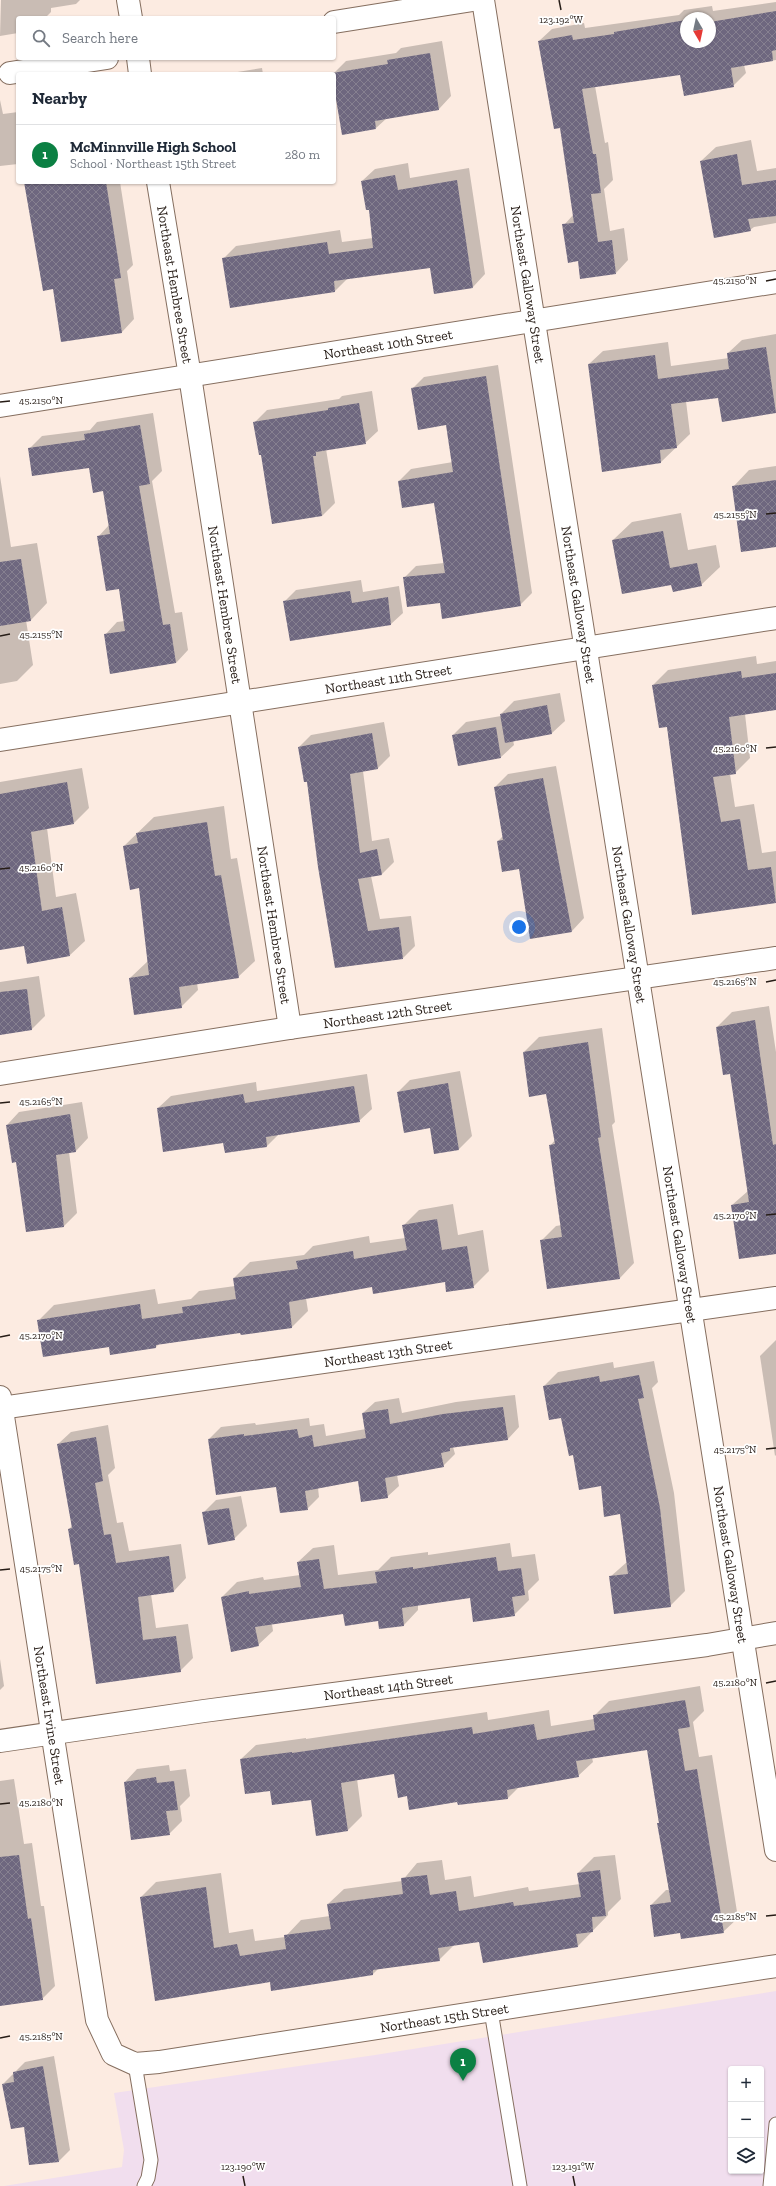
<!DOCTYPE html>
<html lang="en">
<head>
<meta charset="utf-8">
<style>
  body { margin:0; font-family:"Zilla Slab",serif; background:#f6f6f7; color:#1f2937 }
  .controls { position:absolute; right:12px; bottom:12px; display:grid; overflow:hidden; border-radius:4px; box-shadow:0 1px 3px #0004 }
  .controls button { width:36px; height:36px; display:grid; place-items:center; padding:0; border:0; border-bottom:1px solid #e0e1e3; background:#fff; color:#1f2937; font:20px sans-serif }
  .compass { position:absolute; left:680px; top:12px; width:36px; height:36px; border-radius:50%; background:#fff; box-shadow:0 1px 3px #0004; rotate:171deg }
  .you { position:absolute; left:519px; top:927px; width:14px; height:14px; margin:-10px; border:3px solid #fff; border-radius:50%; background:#1a73e8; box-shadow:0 0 0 6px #1a73e833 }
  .badge { display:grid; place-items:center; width:26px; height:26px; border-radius:50%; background:#0b8043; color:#fff; font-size:13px; font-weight:700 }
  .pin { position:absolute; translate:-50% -33px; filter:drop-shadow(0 1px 2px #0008) }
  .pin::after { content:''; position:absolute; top:21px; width:14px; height:12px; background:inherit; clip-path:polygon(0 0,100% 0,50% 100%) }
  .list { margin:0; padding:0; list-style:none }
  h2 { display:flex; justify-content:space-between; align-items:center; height:52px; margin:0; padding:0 16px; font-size:17px }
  h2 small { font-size:13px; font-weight:400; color:#747a83 }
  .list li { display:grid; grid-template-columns:26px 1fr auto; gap:12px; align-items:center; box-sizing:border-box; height:60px; padding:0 16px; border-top:1px solid #e0e1e3 }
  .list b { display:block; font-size:15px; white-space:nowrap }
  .list p { margin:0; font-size:13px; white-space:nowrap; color:#747a83 }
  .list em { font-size:13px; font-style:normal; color:#747a83 }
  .icon { flex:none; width:22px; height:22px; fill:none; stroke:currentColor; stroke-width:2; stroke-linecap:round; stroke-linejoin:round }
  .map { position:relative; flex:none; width:776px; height:2186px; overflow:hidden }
  .search { position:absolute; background:#fff; box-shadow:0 1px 3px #0004; left:16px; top:16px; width:320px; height:44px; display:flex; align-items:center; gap:10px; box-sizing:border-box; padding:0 14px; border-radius:4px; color:#747a83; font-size:15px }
  .panel { position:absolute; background:#fff; box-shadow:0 1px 3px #0004; left:16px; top:72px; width:320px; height:112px; border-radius:4px }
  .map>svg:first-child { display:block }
  .education { fill:#f1deee; fill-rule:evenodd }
  .shadow { fill:#0003; fill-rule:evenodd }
  .building { fill:url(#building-cross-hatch) }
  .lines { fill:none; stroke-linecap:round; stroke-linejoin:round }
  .lane-casing { stroke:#856e5f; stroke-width:15 }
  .street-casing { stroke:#856e5f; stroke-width:24 }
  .lane { stroke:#fff; stroke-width:13 }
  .street { stroke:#fff; stroke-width:22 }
  .ticks { fill:none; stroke:#271d17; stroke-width:1.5 }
  .labels { text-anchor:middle; stroke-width:3.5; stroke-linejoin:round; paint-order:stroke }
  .street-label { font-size:14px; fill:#271d17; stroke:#fff }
  .ticks-label { font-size:10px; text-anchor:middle; fill:#271d17; stroke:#fff; stroke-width:3.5; stroke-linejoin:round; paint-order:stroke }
</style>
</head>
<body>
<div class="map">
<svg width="776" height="2186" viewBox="0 0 776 2186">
  <defs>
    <pattern id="building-cross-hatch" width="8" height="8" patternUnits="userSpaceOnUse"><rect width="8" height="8" fill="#6e677f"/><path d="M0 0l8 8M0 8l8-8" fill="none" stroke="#868090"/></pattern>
  </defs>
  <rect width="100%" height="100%" fill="#fcebe1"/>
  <path class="education" d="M776 1991V2186H4L122 2167 124 2150 114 2093 375 2055ZM731 2069H761V2171H731Z"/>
  <g class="shadow">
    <polygon points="1,0 80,0 76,4 51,8 51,12 45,18 18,18 18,33 0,36"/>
    <path d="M776 2V60L744 65 746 73 733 86 681 73 595 86 605 143 608 142 613 180 604 189 610 231 624 228 628 260 616 273 578 260 564 225 574 214 561 127 539 41 552 29 584 23 585 28 679 15 684 10 712 6 713 11ZM686 18H710V42H686Z"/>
    <polygon points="442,41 451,96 439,109 387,118 376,128 334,81 333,74 346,61 396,53 401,48"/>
    <polygon points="262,68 263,74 225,74"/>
    <polygon points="0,100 3,114 18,112 18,164 0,166"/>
    <polygon points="751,140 757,171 776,168 776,223 754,227 750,230 701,161 716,147"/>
    <polygon points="408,163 410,178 469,168 485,274 473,287 431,267 348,278 335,291 231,307 223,259 236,246 340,230 342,242 373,238 370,209 362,181 375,169"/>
    <polygon points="25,182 120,182 133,265 127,271 134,319 122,332 53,288"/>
    <polygon points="776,334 776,412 719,397 686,401 690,434 661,462 603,471 589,364 603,351 668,342 671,366 729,358 728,353 742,340"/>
    <polygon points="498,365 532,593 520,605 404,578 416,566 444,563 434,501 399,481 411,469 453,462 447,424 412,389 424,377"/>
    <polygon points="372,391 378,431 365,443 326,449 335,503 322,516 262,454 254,423 267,410 339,399 342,396"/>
    <polygon points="153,413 162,471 152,481 175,613 182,612 188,650 176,663 105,635 117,622 125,621 119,588 98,537 109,525 104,490 90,467 30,448 42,436 90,430 97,422"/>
    <polygon points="776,466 776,546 733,487 749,470"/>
    <polygon points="0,476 11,547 37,543 47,603 31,620 26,620 33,665 17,681 0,684"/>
    <polygon points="681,513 688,550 716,545 720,567 701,585 672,584 613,540 632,522"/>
    <polygon points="361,580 363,592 399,586 403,613 391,624 290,640 284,602 296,590"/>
    <polygon points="756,656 757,664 776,661 776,709 745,714 750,758 735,773 730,774 735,807 754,804 762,853 776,851 776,900 693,914 667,726 653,685 668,670"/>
    <polygon points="560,693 565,721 552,733 513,740 514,745 501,757 459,765 453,735 466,722 501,716 501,714 514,701"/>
    <polygon points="384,722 390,756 378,768 363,771 372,841 389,838 394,862 382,874 371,876 380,919 411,916 415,946 403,958 336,967 308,781 299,747 311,735"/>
    <polygon points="556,766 584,918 572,931 498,841 504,835 495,787 508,774"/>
    <polygon points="82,768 89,808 74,823 47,828 56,897 76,893 85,941 70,955 25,944 0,949 0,782"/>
    <polygon points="224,806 231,859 237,858 255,961 238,977 197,983 198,990 181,1007 130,978 148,961 140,887 124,846 154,817"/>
    <polygon points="39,976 45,1016 32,1029 0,1034 0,982"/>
    <polygon points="769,1006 776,1052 776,1253 732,1205 748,1191 731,1072 717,1027 732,1012"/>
    <polygon points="602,1028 615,1122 612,1125 634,1263 620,1278 541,1241 556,1226 562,1225 550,1146 555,1140 547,1093 524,1052 539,1037"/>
    <polygon points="460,1071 472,1136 459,1149 435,1153 431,1127 398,1092 410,1080"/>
    <polygon points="367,1074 372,1109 359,1121 280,1133 267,1146 224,1142 158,1108 171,1096 256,1082 257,1091"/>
    <polygon points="82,1102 88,1138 76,1151 69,1152 77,1213 64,1226 17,1161 7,1125 19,1112"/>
    <polygon points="453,1204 458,1235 483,1230 489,1271 473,1287 445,1281 373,1286 306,1298 308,1311 292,1327 242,1334 241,1332 159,1344 156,1347 110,1345 39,1320 54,1305 155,1289 158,1304 191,1299 199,1291 235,1286 234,1278 250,1262 304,1255 313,1246 369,1236 370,1243 405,1238 403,1226 419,1210"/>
    <polygon points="776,1340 776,1455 775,1456 760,1356"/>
    <polygon points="654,1361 658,1382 652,1388 674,1493 685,1591 670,1606 610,1577 627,1562 620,1513 601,1484 573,1454 562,1417 544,1386 558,1372 613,1362 614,1368"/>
    <polygon points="515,1395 519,1427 508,1439 453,1447 455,1454 443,1466 397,1475 399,1486 387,1497 359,1480 318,1488 319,1497 307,1509 209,1439 221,1427 255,1423 256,1425 309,1418 310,1426 324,1424 326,1436 366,1429 363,1413 375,1402 399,1398 402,1413 456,1402"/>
    <polygon points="108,1425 115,1468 108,1475 117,1523 123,1522 129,1551 181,1544 186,1578 174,1591 151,1594 156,1628 188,1624 193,1658 180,1671 97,1683 79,1563 69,1529 72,1526 58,1444 71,1432"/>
    <polygon points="241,1496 247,1526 234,1539 203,1513 216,1500"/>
    <polygon points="510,1543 512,1557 535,1554 539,1580 528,1591 529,1600 514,1615 471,1597 418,1605 418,1610 404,1625 344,1613 272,1624 273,1631 258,1645 222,1597 237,1582 263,1577 264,1580 300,1575 298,1562 313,1548 334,1545 338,1575 378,1570 391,1557 428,1552 428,1555"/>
    <polygon points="0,1659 4,1686 0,1690"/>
    <polygon points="700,1686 704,1711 693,1722 699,1757 712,1755 738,1918 723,1932 680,1932 651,1905 666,1890 669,1890 648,1749 592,1758 593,1762 578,1776 519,1787 508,1798 458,1800 407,1795 395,1773 357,1779 362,1816 348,1830 312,1799 271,1790 241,1759 256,1745 306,1738 306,1739 487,1712 488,1720 549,1710 551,1726 594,1719 594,1716 609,1701"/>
    <polygon points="169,1765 170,1771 186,1769 190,1796 180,1806 182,1821 169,1834 125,1782 137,1769"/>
    <polygon points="14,1779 24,1844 32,1843 41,1906 44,1906 55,1986 42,1999 0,2005 0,1781"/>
    <polygon points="615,1855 621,1899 608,1912 608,1915 578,1946 480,1941 454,1945 439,1960 379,1968 373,1974 272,1990 270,1980 156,2000 141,1897 156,1882 221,1873 229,1933 253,1929 255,1941 285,1937 301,1920 330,1916 328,1904 344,1889 402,1881 417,1863 442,1860 445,1880 471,1876 474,1897 528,1887 529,1891 580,1884 578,1873 594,1857"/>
    <polygon points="54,2056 70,2150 59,2161 24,2126 3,2084 25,2062"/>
  </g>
  <g class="building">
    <polygon points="776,11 776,50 772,51 773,61 731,68 734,87 684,96 680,75 582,89 593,154 596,154 601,193 591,194 598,242 612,240 616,274 580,279 578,261 568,263 562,224 574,223 560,128 554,129 538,41 572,35 573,40 614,34 614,32 686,20 686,42 710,42 710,22"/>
    <polygon points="430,53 439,110 375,121 376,129 342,135 334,87 334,74 332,73 388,64 387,60"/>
    <polygon points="737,154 742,185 776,180 776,216 748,219 751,231 714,238 700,161"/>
    <polygon points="395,175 398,190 457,180 473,288 434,294 430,268 334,281 335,292 230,308 222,258 327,242 329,254 373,248 369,210 366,210 361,181"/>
    <polygon points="24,182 106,182 121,278 114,279 122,333 61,342 53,289 43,291"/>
    <polygon points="766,347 776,413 722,422 718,398 671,404 677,448 660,450 661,463 602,472 588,364 655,355 658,379 729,369 727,353"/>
    <polygon points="486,376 521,606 442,619 440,603 407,607 403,577 445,573 434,503 402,508 398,481 453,472 446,425 418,430 411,388"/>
    <polygon points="359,403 366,444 316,452 316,456 313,456 322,516 272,524 261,455 259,455 253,422 328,410 328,408"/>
    <polygon points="140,425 150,484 139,486 163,625 170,624 176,663 110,674 104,634 125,631 119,589 106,591 97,536 110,534 103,491 93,493 89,468 32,476 28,448 85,440 84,434"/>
    <polygon points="776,480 776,547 741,552 732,486"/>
    <polygon points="663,531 670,568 697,563 702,586 673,592 671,585 622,594 612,540"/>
    <polygon points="21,559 31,621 0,626 0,562"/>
    <polygon points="350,591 352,603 388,597 391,625 290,641 283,601"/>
    <polygon points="741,671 742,678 776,673 776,710 729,717 736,774 713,777 721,822 740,819 748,870 771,867 776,903 692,915 667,727 659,728 652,685"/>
    <polygon points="547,705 552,734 505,743 500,714"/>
    <polygon points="496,727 501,758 458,766 452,735"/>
    <polygon points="372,733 378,769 350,774 360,853 377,849 382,875 358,879 368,931 399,927 403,959 335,968 318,867 307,782 304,782 298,747"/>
    <polygon points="543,778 572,932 530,939 519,869 502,872 497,841 503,840 494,787"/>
    <polygon points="67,782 74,824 31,832 42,911 62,907 70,956 27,964 24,946 0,950 0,794"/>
    <polygon points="207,822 215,876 221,875 239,978 179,987 182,1008 134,1015 129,978 149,975 139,888 130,890 123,846 138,843 136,833"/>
    <polygon points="27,989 32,1030 0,1035 0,992"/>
    <polygon points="755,1020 773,1145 776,1144 776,1254 739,1259 731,1205 749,1202 730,1074 723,1075 716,1027"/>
    <polygon points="588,1042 601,1137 598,1138 620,1279 547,1289 540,1240 562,1237 549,1145 555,1144 546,1094 529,1097 523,1052"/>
    <polygon points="448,1083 459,1150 434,1154 430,1128 404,1133 397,1092"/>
    <polygon points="354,1086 360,1122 266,1137 267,1147 225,1153 223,1143 163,1152 157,1108 243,1094 245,1103"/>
    <polygon points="70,1114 76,1152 56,1155 64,1227 26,1232 16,1162 12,1163 6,1125"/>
    <polygon points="437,1219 442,1250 467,1246 474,1288 446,1292 445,1282 373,1294 372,1287 289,1302 292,1328 241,1335 240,1333 156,1345 156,1348 110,1355 109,1347 43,1357 37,1320 140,1304 142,1319 183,1313 182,1307 236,1299 233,1278 298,1269 296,1261 353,1251 354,1259 407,1250 402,1225"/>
    <polygon points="639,1375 644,1398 638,1399 660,1508 671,1607 614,1614 609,1576 628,1574 620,1514 604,1517 601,1486 579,1490 573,1455 569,1456 561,1418 549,1420 543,1386 599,1376 600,1382"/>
    <polygon points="503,1407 508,1440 450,1448 450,1451 441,1453 444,1467 385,1478 388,1498 361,1502 358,1481 305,1491 308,1510 280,1513 276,1487 216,1495 208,1439 244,1434 244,1436 297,1429 299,1438 312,1435 314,1447 366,1438 362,1413 388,1409 390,1424 443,1414"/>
    <polygon points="96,1437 103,1481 95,1483 104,1535 111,1534 116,1563 169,1556 174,1592 138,1597 143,1640 176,1636 181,1672 96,1684 79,1564 74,1565 68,1529 72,1528 57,1444"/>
    <polygon points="229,1508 235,1540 208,1545 202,1512"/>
    <polygon points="496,1557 498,1571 521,1568 525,1595 512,1597 515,1616 473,1622 470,1598 402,1608 404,1626 379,1629 378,1621 345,1626 343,1614 255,1627 259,1646 231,1652 221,1597 249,1591 249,1594 301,1587 297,1562 319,1559 324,1589 377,1583 375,1572 413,1567 413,1569"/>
    <polygon points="685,1700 690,1727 678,1729 685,1771 697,1769 724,1933 681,1939 680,1933 654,1937 650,1905 671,1902 657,1823 659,1823 647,1750 576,1761 579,1777 507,1790 508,1799 458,1805 457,1802 409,1810 407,1796 398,1798 394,1774 341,1783 348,1831 316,1836 311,1800 272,1805 270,1791 245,1794 240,1759 292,1752 292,1753 472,1727 473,1734 534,1724 537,1740 595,1730 593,1715"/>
    <polygon points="156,1777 157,1783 174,1781 178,1810 166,1811 170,1835 131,1840 124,1782"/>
    <polygon points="19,1855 28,1919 31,1918 43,2000 0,2006 0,1857"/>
    <polygon points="600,1870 606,1916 592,1917 593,1932 576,1934 578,1947 483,1963 479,1942 438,1948 440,1961 373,1970 373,1975 271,1991 270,1982 155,2001 140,1897 206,1887 214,1948 237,1944 240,1956 286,1949 284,1935 331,1929 327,1904 403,1894 401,1878 427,1875 430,1895 456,1891 459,1911 513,1902 514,1906 581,1897 577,1873"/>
    <polygon points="43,2066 59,2162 29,2165 24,2127 11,2129 2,2084 14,2082 13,2072"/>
  </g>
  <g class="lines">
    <defs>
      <g id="lane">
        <polyline points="491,2011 520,2186"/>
        <polyline points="135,2064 151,2160 148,2178 144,2186"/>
        <polyline points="770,2186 776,2124"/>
      </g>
      <g id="street">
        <polyline points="128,0 131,18"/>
        <path id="s1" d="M483 0 776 1850"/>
        <polyline points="334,22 473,0"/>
        <polyline points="138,58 140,74"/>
        <polyline points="10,73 107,58"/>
        <path id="s2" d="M158 182 190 376 290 1028"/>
        <path id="s3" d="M0 406 776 282"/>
        <path id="s4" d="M0 740 776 618"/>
        <path id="s5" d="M0 1074 290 1028 776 958"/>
        <path id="s6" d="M0 1397 97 2020 113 2054 135 2064 159 2062 776 1966"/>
        <path id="s7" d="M0 1408 776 1298"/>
        <path id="s8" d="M0 1741 204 1711 707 1645 776 1633"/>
      </g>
    </defs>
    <use href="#lane" class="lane-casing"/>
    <use href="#street" class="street-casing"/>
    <use href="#lane" class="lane"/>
    <use href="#street" class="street"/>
  </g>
  <path class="ticks" d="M559 0 561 10M766 281 776 279M0 402 10 401M766 514 776 513M0 636 10 634M766 748 776 747M0 869 10 868M766 982 776 980M0 1103 10 1102M766 1215 776 1214M0 1337 10 1335M766 1449 776 1448M0 1570 10 1569M766 1683 776 1681M0 1804 10 1803M766 1916 776 1915M0 2038 10 2036M243 2176 245 2186M573 2176 575 2186"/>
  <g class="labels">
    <g class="street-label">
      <text dy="5" stroke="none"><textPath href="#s2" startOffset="104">Northeast Hembree Street</textPath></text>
      <text dy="5" stroke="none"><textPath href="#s1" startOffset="288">Northeast Galloway Street</textPath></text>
      <text dy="5" stroke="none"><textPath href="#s3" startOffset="393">Northeast 10th Street</textPath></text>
      <text dy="5" stroke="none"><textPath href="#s2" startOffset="428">Northeast Hembree Street</textPath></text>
      <text dy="5" stroke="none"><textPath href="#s1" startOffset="612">Northeast Galloway Street</textPath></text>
      <text dy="5" stroke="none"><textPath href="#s4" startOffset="393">Northeast 11th Street</textPath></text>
      <text dy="5" stroke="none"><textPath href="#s2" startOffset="752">Northeast Hembree Street</textPath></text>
      <text dy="5" stroke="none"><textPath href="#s1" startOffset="936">Northeast Galloway Street</textPath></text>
      <text dy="5" stroke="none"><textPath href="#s5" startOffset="392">Northeast 12th Street</textPath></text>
      <text dy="5" stroke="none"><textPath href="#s1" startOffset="1260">Northeast Galloway Street</textPath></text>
      <text dy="5" stroke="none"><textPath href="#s7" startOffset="392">Northeast 13th Street</textPath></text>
      <text dy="5" stroke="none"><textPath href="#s1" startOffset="1584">Northeast Galloway Street</textPath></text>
      <text dy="5" stroke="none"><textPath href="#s8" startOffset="392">Northeast 14th Street</textPath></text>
      <text dy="5" stroke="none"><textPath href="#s6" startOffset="322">Northeast Irvine Street</textPath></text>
      <text dy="5" stroke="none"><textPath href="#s6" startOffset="1005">Northeast 15th Street</textPath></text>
    </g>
  </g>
  <g class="ticks-label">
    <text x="561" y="23">123.192°W</text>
    <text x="735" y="284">45.2150°N</text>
    <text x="41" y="404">45.2150°N</text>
    <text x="735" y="518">45.2155°N</text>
    <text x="41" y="638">45.2155°N</text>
    <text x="735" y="752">45.2160°N</text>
    <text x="41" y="871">45.2160°N</text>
    <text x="735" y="985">45.2165°N</text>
    <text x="41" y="1105">45.2165°N</text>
    <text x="735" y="1219">45.2170°N</text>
    <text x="41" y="1339">45.2170°N</text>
    <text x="735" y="1453">45.2175°N</text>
    <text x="41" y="1572">45.2175°N</text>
    <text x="735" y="1686">45.2180°N</text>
    <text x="41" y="1806">45.2180°N</text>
    <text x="735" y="1920">45.2185°N</text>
    <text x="41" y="2040">45.2185°N</text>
    <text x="243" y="2170">123.190°W</text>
    <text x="573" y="2170">123.191°W</text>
  </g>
</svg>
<div class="controls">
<button>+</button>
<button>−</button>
<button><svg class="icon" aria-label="layers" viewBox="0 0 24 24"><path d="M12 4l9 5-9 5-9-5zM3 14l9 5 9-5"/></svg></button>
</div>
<svg class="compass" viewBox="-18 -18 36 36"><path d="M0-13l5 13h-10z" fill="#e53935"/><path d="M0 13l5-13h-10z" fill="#747a83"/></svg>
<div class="you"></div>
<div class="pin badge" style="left:463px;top:2081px">1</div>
<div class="search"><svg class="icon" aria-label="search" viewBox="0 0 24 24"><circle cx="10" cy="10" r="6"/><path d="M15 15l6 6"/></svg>Search here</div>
<section class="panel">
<h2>Nearby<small></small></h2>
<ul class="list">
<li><span class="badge">1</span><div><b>McMinnville High School</b><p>School · Northeast 15th Street</p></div><em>280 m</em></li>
</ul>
</section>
</div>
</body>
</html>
